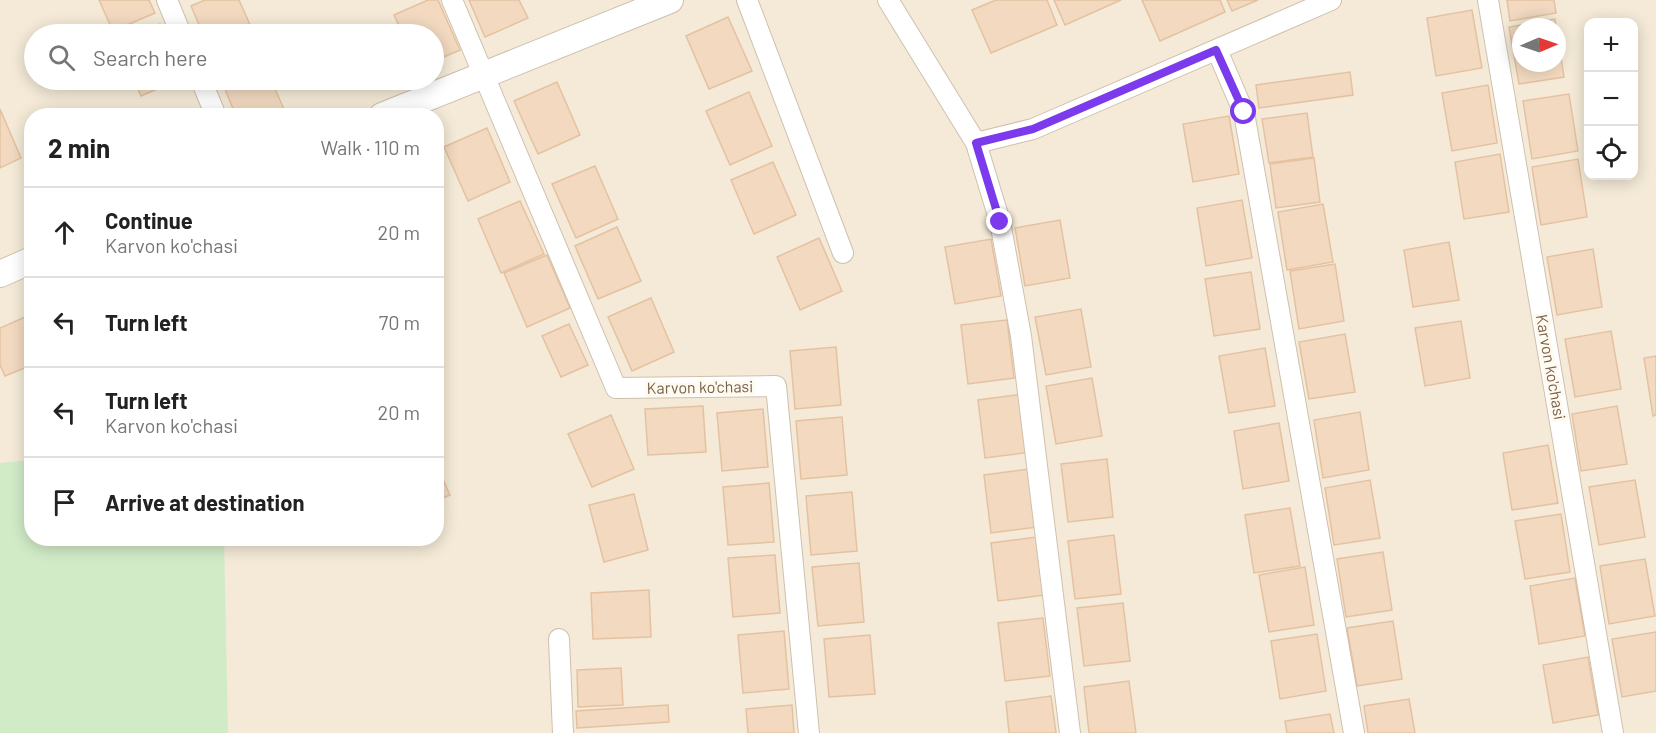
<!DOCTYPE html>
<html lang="en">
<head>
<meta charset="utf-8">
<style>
  body { margin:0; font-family:Barlow,sans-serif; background:#f6f6f6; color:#222 }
  .controls { position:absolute; right:18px; top:18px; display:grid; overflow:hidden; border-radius:12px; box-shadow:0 3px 15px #0003 }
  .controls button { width:54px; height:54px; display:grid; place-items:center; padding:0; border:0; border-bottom:2px solid #e0e0e0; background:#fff; color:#222; font:30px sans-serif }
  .compass { position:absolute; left:1512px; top:18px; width:54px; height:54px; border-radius:50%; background:#fff; box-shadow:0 3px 15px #0003; rotate:88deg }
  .stop { position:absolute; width:18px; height:18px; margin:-14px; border:4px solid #7c3aed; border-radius:50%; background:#fff }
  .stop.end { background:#7c3aed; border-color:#fff; box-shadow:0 2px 6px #0008 }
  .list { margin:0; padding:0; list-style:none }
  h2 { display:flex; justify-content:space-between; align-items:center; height:78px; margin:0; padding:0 24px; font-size:26px }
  h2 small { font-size:20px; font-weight:400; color:#767676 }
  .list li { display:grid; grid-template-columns:39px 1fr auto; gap:18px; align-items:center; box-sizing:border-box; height:90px; padding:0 24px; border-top:2px solid #e0e0e0 }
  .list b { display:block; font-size:22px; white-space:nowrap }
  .list p { margin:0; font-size:20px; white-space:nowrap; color:#767676 }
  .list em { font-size:20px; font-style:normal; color:#767676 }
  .icon { flex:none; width:33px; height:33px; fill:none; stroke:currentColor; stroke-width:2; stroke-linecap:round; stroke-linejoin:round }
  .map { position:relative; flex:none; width:1656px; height:733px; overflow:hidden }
  .search { position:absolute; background:#fff; box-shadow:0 3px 15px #0003; left:24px; top:24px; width:420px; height:66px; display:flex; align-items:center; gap:15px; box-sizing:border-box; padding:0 21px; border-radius:33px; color:#767676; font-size:22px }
  .panel { position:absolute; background:#fff; box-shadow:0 3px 15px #0003; left:24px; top:108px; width:420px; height:438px; border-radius:24px }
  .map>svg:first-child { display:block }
  .residential { fill:#f4ead7; fill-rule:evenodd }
  .green { fill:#d1ebc7 }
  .building { fill:#f2d9c0; stroke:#e4c2a1; stroke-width:1.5 }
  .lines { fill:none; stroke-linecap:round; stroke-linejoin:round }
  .minor-casing { stroke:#cfc0ae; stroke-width:22 }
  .tertiary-casing { stroke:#cfc0ae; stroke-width:28 }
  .minor { stroke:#fff; stroke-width:20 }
  .tertiary { stroke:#fff; stroke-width:26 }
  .route { stroke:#7c3aed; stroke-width:8 }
  .labels { text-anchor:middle; stroke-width:6; stroke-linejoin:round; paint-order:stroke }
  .street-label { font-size:16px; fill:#77604c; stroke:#fffaef }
</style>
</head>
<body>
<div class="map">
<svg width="1656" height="733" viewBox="0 0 1656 733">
  <rect width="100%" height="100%" fill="#fcf7e9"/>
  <path class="residential" d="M0 0H1656V733H0ZM1588 22H1634V176H1588ZM1521 27H1557V63H1521ZM34 34H434V80H34ZM32 116H436V538H32Z"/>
  <polygon class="green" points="31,460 32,538 224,539 228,733 0,733 0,463"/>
  <g class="building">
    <polygon points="99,0 149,0 155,13 113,31"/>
    <polygon points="205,0 239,0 254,34 203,34 191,6"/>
    <polygon points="428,0 438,0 460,50 434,61 434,34 403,34 394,15"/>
    <polygon points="469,0 519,0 528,18 485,37"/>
    <polygon points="996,0 1047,0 1057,25 991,53 972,10"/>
    <polygon points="1054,0 1121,0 1065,25"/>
    <polygon points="1142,0 1220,0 1225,12 1160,41"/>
    <polygon points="1227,0 1258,0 1232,11"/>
    <polygon points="1507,0 1554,0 1556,13 1510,21"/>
    <polygon points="1472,10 1482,68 1436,76 1427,18"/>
    <polygon points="728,17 752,71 709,89 686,36"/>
    <polygon points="1555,19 1556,27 1521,27 1521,63 1557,63 1557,31 1564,77 1519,84 1509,27"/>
    <polygon points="160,24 165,34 136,34"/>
    <polygon points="1350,72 1353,95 1259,108 1256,85"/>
    <polygon points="134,80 178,80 141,96"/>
    <polygon points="241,80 271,80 287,116 236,116 224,87"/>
    <polygon points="557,82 580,135 538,154 514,101"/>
    <polygon points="1488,85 1497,143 1452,151 1442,93"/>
    <polygon points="749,92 772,146 730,165 706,111"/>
    <polygon points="1569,94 1578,151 1532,159 1523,101"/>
    <polygon points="0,109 21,158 0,168"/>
    <polygon points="1307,113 1313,157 1269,163 1262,119"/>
    <polygon points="1229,116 1239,174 1193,182 1183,124"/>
    <polygon points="487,128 510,182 468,201 444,147"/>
    <polygon points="1500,154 1509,212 1464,219 1455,162"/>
    <polygon points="1314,158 1320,202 1276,208 1270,164"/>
    <polygon points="1578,159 1587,217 1541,225 1532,167"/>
    <polygon points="773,162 796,215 754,234 731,180"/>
    <polygon points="595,166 618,219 576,238 552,184"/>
    <polygon points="1242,200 1252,258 1206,266 1197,208"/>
    <polygon points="520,201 544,254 501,273 478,219"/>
    <polygon points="1323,204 1333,262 1287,270 1278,212"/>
    <polygon points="1060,220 1070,278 1025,286 1015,228"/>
    <polygon points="617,227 641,281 598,299 575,246"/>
    <polygon points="819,238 842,291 800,310 777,257"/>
    <polygon points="991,239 1001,296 955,304 945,247"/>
    <polygon points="1449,242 1459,300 1413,307 1404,250"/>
    <polygon points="1593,249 1602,307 1557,315 1547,257"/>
    <polygon points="547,255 570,308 527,327 504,273"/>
    <polygon points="1335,264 1344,321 1299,329 1290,271"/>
    <polygon points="1251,272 1260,329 1214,336 1205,279"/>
    <polygon points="651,298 674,352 632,371 608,317"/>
    <polygon points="1081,309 1091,367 1046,375 1035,317"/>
    <polygon points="32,314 32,365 5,376 0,365 0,328"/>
    <polygon points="1007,320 1014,378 968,384 961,325"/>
    <polygon points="1461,321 1470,378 1425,386 1415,328"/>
    <polygon points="569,324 588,365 561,377 542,336"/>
    <polygon points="1611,331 1621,389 1575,397 1565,339"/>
    <polygon points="1345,334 1355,392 1309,399 1299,342"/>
    <polygon points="836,347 841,405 795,409 790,351"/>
    <polygon points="1265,348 1275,406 1229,413 1219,356"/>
    <polygon points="1656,356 1656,415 1653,416 1644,358"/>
    <polygon points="1092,378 1102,436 1056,444 1046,386"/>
    <polygon points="1024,394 1031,452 985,458 978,400"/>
    <polygon points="703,406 706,452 648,455 645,409"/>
    <polygon points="1617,406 1627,464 1581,471 1572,414"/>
    <polygon points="763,409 768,467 722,471 717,413"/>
    <polygon points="1360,412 1369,470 1323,478 1314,420"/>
    <polygon points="611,415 634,469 592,487 568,434"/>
    <polygon points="842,417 847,475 801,479 796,421"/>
    <polygon points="1279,423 1289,481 1243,489 1234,431"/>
    <polygon points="1548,445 1558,503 1512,510 1503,453"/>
    <polygon points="1107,459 1113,517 1068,522 1061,464"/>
    <polygon points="436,464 450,495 436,501"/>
    <polygon points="1030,469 1037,527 991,533 984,475"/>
    <polygon points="1370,480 1380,538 1334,545 1325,488"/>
    <polygon points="1635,480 1645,537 1599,545 1589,487"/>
    <polygon points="769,483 774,542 728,545 723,487"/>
    <polygon points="852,492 857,551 811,555 806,496"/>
    <polygon points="634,494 648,550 604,562 589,505"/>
    <polygon points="1290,508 1300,566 1254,573 1245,515"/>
    <polygon points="1561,514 1570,572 1525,579 1515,521"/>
    <polygon points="1114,535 1121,594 1075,599 1068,541"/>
    <polygon points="1037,537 1044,595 998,601 991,543"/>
    <polygon points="1383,552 1392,610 1346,617 1337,559"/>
    <polygon points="775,555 780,613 733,617 728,558"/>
    <polygon points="1645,559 1655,616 1609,624 1600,566"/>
    <polygon points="859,563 864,622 818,626 812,567"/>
    <polygon points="1305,567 1314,625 1269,632 1259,575"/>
    <polygon points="1575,578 1585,636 1539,644 1530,586"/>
    <polygon points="649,590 651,637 593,639 591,593"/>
    <polygon points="1123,603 1130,661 1084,666 1077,608"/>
    <polygon points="1043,618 1050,676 1005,681 998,623"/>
    <polygon points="1393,621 1402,679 1357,686 1347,628"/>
    <polygon points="784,631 789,689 743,693 738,635"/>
    <polygon points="1656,632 1656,691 1622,697 1612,639"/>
    <polygon points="1317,634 1326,691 1280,699 1271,641"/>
    <polygon points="870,635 875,694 829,697 824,639"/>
    <polygon points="1588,657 1598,715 1553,723 1543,665"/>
    <polygon points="621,668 623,705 578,707 577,670"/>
    <polygon points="1129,681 1136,733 1089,733 1084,687"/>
    <polygon points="1051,696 1056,733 1009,733 1006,702"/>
    <polygon points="1409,699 1415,733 1368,733 1364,706"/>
    <polygon points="668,705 669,722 577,728 576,711"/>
    <polygon points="792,705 794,733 748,733 746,709"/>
    <polygon points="1330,714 1334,733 1287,733 1285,721"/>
  </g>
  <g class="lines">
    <defs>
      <g id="minor">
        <polyline points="167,0 181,34"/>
        <polyline points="452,0 616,388 776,386 809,733"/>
        <polyline points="747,0 843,253"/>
        <polyline points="888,0 976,143 1000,222 1021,336 1070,733"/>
        <polyline points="1488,0 1613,733"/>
        <polyline points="1217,50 1244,113 1354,733"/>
        <polyline points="201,80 216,116"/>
        <polyline points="976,143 1033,129 1331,0"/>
        <polyline points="559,639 563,733"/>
      </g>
      <g id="tertiary">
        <polyline points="382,116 670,0"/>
        <polyline points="0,274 32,260"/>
      </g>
    </defs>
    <use href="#minor" class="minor-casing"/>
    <use href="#tertiary" class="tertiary-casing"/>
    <use href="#minor" class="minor"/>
    <use href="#tertiary" class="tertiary"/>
  </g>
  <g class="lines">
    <polyline class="route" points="1000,222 976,143 1033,129 1216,50 1244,112"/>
  </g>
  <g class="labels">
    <g class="street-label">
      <text transform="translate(1551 367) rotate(80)" y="6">Karvon ko'chasi</text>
      <text transform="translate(700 387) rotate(-1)" y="6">Karvon ko'chasi</text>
    </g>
  </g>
</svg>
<div class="controls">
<button>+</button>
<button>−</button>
<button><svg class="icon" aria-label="locate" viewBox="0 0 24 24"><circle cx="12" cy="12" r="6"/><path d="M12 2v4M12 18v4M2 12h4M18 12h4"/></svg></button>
</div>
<svg class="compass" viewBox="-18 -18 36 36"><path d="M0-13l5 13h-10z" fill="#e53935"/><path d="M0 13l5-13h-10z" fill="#767676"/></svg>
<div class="stop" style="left:1244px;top:112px"></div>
<div class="stop end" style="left:1000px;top:222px"></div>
<div class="search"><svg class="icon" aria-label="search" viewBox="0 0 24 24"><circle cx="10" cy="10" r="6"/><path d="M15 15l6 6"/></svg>Search here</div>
<section class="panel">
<h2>2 min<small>Walk · 110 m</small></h2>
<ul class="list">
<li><svg class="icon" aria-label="ahead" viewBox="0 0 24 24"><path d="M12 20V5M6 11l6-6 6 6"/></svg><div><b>Continue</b><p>Karvon ko'chasi</p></div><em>20 m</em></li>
<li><svg class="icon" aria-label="left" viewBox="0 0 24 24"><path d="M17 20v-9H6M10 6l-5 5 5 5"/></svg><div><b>Turn left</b></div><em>70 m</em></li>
<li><svg class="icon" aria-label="left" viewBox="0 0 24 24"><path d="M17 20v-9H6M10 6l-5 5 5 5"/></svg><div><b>Turn left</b><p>Karvon ko'chasi</p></div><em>20 m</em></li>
<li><svg class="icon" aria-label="arrive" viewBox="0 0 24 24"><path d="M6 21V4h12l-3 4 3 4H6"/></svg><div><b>Arrive at destination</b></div></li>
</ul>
</section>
</div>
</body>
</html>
